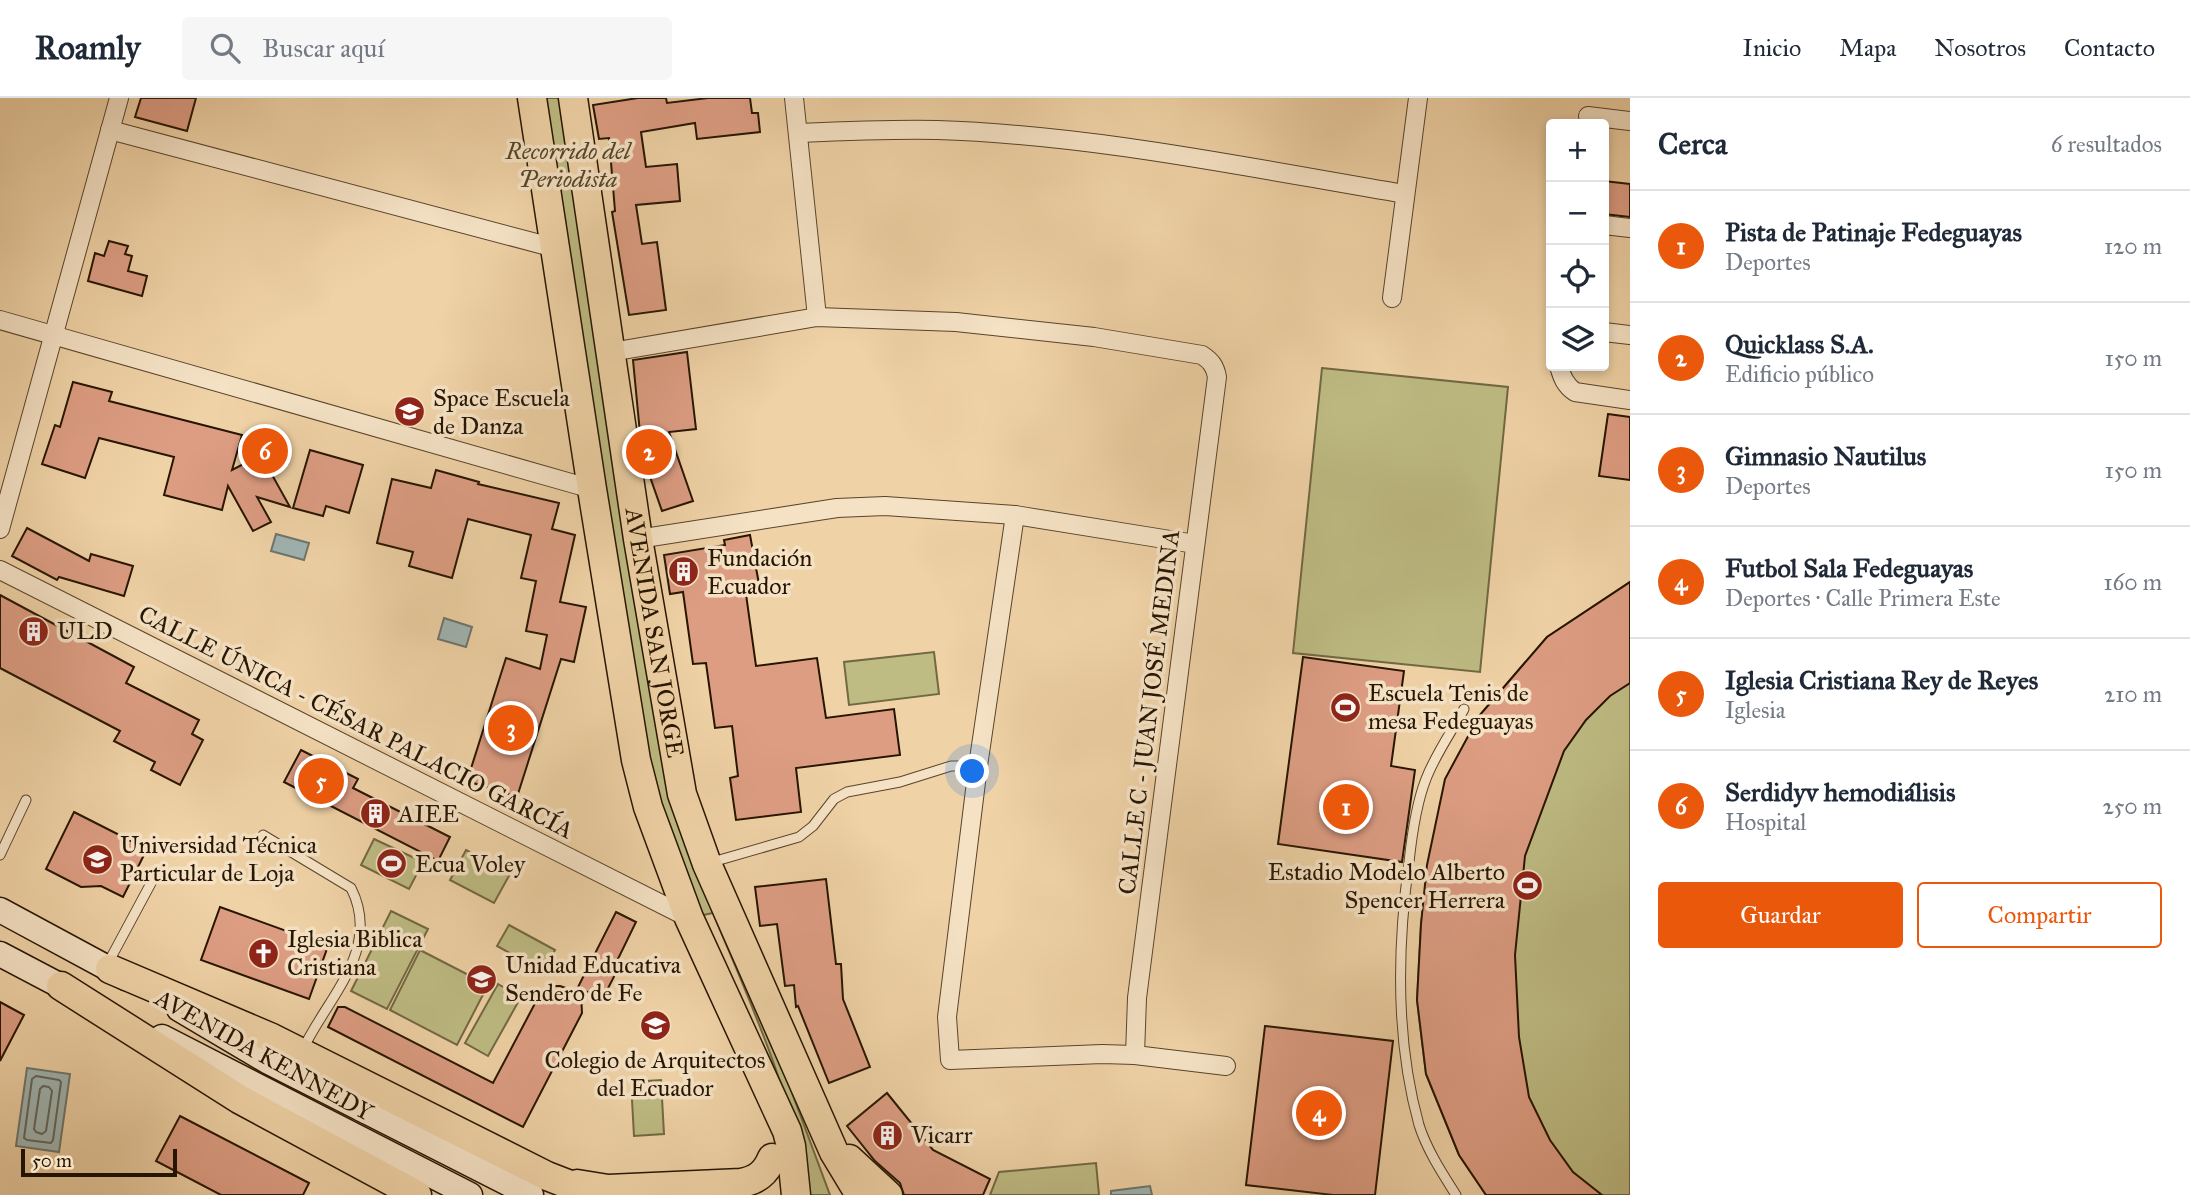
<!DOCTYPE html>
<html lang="es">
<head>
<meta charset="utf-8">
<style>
  body { margin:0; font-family:"IM FELL Great Primer",serif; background:#f6f6f7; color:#1f2937 }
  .controls { position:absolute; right:21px; top:21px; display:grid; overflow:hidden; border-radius:7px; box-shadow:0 4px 10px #0003 }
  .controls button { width:63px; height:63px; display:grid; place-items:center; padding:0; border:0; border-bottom:2px solid #e0e1e3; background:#fff; color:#1f2937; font:35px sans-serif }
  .scale { position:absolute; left:21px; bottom:18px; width:156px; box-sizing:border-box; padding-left:7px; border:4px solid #271502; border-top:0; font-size:19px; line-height:24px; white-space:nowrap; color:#271502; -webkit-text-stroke:5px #f5e2c5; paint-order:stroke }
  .you { position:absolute; left:973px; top:674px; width:24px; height:24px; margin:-18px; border:5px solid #fff; border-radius:50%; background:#1a73e8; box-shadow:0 0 0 10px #1a73e833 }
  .badge { display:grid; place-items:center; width:46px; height:46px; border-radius:50%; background:#ea580c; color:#fff; font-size:23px; font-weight:700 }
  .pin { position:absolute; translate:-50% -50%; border:4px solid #fff; box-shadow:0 2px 7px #0006 }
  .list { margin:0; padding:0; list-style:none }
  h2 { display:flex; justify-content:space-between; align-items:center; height:91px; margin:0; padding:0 28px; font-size:30px }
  h2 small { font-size:23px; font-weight:400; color:#747a83 }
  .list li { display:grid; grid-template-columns:46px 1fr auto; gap:21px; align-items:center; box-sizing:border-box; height:112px; padding:0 28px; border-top:2px solid #e0e1e3 }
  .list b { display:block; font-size:26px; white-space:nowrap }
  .list p { margin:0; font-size:23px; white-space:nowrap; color:#747a83 }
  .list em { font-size:23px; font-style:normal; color:#747a83 }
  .actions { display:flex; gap:14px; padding:21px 28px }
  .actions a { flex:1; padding:16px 0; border:2px solid #ea580c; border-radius:7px; text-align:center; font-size:24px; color:#ea580c }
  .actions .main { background:#ea580c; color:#fff }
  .icon { flex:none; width:38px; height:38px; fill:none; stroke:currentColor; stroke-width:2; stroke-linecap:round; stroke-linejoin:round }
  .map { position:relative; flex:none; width:1630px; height:1097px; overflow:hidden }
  header { display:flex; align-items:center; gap:42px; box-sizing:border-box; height:98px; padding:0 35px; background:#fff; border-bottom:2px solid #e0e1e3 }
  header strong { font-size:33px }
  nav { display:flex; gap:38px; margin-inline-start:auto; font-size:24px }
  .search { width:490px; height:63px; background:#f6f6f7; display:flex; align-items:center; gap:18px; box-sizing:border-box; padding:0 24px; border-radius:7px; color:#747a83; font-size:26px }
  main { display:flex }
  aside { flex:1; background:#fff }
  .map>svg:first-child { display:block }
  .green { fill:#bebb83; stroke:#726842; stroke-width:2 }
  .water { fill:#9fb5b3; stroke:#6f756c; stroke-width:2 }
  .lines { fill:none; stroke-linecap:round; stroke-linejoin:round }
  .shore { stroke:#63655a; stroke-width:2 }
  .building { fill:#dd9d83; stroke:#271502; stroke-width:2 }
  .lane-casing { stroke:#59442b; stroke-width:11 }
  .street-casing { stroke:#59442b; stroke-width:20 }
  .secondary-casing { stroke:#271502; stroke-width:27 }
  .primary-casing { stroke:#271502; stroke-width:31 }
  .lane { stroke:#f5e2c5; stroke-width:9 }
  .street { stroke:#f5e2c5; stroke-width:18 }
  .secondary { stroke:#f5e2c5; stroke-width:24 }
  .primary { stroke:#efd2a6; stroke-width:28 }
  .labels { text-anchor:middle; stroke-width:7; stroke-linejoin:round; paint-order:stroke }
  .park-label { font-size:24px; font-style:italic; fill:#544729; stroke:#f5e2c5 }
  .poi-label { font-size:24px; fill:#271502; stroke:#f5e2c5; text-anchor:start }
  .street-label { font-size:24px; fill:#271502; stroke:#f5e2c5 }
</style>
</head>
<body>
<header>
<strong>Roamly</strong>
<div class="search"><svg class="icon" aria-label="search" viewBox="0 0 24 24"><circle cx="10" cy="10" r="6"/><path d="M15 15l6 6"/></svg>Buscar aquí</div>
<nav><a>Inicio</a><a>Mapa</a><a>Nosotros</a><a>Contacto</a></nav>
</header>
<main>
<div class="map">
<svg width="1630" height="1097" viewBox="0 0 1630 1097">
  <rect width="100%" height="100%" fill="#efd2a6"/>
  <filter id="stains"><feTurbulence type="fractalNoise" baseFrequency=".00286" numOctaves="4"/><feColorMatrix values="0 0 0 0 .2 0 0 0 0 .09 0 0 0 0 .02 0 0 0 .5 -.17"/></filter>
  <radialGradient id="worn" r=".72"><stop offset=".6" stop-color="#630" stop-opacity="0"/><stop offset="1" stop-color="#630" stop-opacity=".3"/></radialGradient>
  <g class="green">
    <path d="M532 0H582L611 254 707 766 830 1097H806C794 997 751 907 713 815L689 820 660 749Z"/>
    <polygon points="1322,270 1508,289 1480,574 1293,555"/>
    <polygon points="1630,484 1630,1097 1486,1097 1459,1057 1426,976 1417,902 1421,826 1431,750 1479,618 1547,539"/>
    <polygon points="934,554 939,596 849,607 844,564"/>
    <polygon points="374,741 423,764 409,791 361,767"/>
    <polygon points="466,752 510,776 494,805 450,782"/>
    <polygon points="391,813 428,831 387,911 351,893"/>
    <polygon points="509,827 555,852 544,874 497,848"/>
    <polygon points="420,852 488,887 457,947 390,912"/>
    <polygon points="498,886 521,899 488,958 465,945"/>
    <polygon points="661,982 664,1036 634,1038 631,984"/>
    <polygon points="1096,1065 1099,1097 990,1097 999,1074"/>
  </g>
  <g class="water">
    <polygon points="276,436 309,445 304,462 271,453"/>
    <polygon points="444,520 472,529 466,549 438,541"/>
    <polygon points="27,970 70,976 59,1054 16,1048"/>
    <polygon points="1150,1088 1152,1097 1111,1097 1111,1093"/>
  </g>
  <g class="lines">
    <g class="shore">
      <polygon points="36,978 59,982 61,984 53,1042 51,1045 27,1042 24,1040 32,981"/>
      <polygon points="43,988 49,989 52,993 46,1033 42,1036 36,1034 34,1031 40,991"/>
    </g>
  </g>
  <g class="building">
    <polygon points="141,0 196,0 187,33 135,19"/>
    <polygon points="638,0 666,0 667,5 708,0 750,0 752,15 758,15 760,34 697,41 695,25 641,34 646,69 677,66 680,103 636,107 642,146 657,144 666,212 629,217 612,114 615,113 609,40 599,41 593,7"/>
    <polygon points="1604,83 1630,86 1630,119 1604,116"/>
    <polygon points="109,143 128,148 125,156 132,158 128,173 147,178 142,198 88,183 95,155 104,158"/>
    <polygon points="687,254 696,331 669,334 693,403 662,413 642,356 633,262"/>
    <polygon points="73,284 112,294 109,303 242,337 232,372 261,357 290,409 257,399 271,424 253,433 228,388 222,412 164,397 174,359 99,340 85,380 42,366 55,327 60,329"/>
    <polygon points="1608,316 1630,319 1630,382 1599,378"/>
    <polygon points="310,352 363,367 349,415 326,408 323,418 293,410"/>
    <polygon points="436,372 479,384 478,386 559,405 552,431 575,437 560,504 586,509 574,564 561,561 517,699 467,683 506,560 540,571 547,537 526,533 536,483 521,480 531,437 468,421 452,480 409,468 413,454 377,445 392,381 431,390"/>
    <polygon points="27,430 89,463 91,456 133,468 124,498 59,479 57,482 12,458"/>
    <polygon points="750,437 759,486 745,489 756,568 817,560 826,620 894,611 900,657 796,670 801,714 736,722 730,680 738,678 732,628 715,630 706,565 693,566 683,494 670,496 664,457 725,447 724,442"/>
    <polygon points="1630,484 1630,585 1610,598 1586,622 1564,653 1525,758 1515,857 1519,939 1529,999 1550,1042 1573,1074 1602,1097 1486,1097 1459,1057 1426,976 1417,902 1421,826 1427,767 1445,681 1479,618 1547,539"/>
    <polygon points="0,497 134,569 126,585 199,622 192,636 203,642 180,687 151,672 155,664 114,643 120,633 0,570"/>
    <polygon points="1303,559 1404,573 1391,668 1415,672 1402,764 1278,746"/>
    <polygon points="301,652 358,681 353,690 450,739 438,763 284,684"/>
    <polygon points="74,714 147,751 123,799 101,788 81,789 46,771"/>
    <polygon points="826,781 836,866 841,866 843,901 870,969 829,985 798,908 796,909 794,887 785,888 777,826 760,828 755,789"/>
    <polygon points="220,809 328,848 309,901 201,862"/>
    <polygon points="616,814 636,824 615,867 619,869 602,902 578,889"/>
    <polygon points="553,888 560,888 581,895 582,915 523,1029 328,929 338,909 345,909 493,985 541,894"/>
    <polygon points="0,904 24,917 0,963"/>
    <polygon points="1265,928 1393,943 1375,1097 1333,1097 1246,1087"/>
    <polygon points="887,995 933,1052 990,1081 983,1097 904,1097 900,1085 875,1063 847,1028"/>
    <polygon points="180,1018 309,1085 303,1097 221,1097 156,1063"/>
  </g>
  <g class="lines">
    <defs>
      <g id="lane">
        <path d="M263 737 351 790C382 851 328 899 303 951"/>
        <polyline points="0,757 26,702"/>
        <polyline points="709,765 799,739 813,728 834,701 847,694 900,684 951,668 978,668"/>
        <polyline points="107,867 157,774"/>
        <path d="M1456 1097C1442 1075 1427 1052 1419 1027 1395 941 1397 851 1409 764 1412 736 1416 706 1426 681 1435 657 1452 633 1464 611"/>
      </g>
      <g id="street">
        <polyline points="794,0 817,219"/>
        <polyline points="1588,18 1630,23"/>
        <polyline points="110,32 555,150"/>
        <path d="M799 35C845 33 891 31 937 32 1094 37 1250 70 1405 96"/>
        <polyline points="1604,127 1630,130"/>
        <polyline points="1392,200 1418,0"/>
        <polyline points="0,222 592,391"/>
        <polyline points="1604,234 1630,237"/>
        <path d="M611 254 817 219 956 224 1094 239 1202 257C1211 263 1215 268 1217 279L1137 900 1135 957"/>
        <path d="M1559 268C1562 279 1565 287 1575 294L1630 302"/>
        <polyline points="1015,417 978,668 947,919 950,962 1102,956 1135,957 1226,968"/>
        <polyline points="0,431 119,0"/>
        <polyline points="638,441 837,410 885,408 1015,417 1195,446"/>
        <polyline points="0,472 689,820"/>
      </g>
      <g id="secondary">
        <polyline points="0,812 126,880"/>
        <polyline points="0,856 76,896"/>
        <polyline points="179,911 267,963 531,1097"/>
        <polyline points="162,939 470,1097"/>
      </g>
      <g id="primary">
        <polyline points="532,0 592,391 636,662 648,709 689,820 787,1033 791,1048 796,1097"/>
        <path id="s1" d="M573 0 638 441 682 696 707 766 834 1054 860 1097"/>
        <polyline points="110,871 272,940 547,1078 596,1097"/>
        <polyline points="61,888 239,1001 417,1097"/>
        <polyline points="849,1061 888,1097"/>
        <path d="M577 1086 608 1091 741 1085C757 1082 766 1075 772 1060"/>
      </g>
    </defs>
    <use href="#lane" class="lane-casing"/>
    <use href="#street" class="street-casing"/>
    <use href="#secondary" class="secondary-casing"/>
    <use href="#primary" class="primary-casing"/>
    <use href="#lane" class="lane"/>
    <use href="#street" class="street"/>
    <use href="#secondary" class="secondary"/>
    <use href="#primary" class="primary"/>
  </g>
  <defs>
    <symbol id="school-disc" viewBox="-11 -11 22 22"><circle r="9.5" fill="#8f2418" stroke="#f5e2c5"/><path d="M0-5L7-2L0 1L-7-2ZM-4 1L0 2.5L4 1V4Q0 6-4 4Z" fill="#fff"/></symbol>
    <symbol id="building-disc" viewBox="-11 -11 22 22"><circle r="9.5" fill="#8f2418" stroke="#f5e2c5"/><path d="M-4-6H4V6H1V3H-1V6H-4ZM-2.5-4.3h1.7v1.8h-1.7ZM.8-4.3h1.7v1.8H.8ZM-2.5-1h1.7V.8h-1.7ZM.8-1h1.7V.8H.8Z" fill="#fff"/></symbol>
    <symbol id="stadium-disc" viewBox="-11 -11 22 22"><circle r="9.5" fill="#8f2418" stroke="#f5e2c5"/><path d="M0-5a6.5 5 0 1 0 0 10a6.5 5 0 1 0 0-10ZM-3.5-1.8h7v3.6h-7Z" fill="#fff"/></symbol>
    <symbol id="church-disc" viewBox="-11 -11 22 22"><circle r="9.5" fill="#8f2418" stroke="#f5e2c5"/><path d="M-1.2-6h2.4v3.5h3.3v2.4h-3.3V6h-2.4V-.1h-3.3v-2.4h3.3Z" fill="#fff"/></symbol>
  </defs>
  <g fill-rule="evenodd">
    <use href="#school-disc" x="392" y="296" width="35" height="35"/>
    <use href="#building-disc" x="666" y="456" width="35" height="35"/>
    <use href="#building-disc" x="16" y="516" width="35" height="35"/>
    <use href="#stadium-disc" x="1328" y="592" width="35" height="35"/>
    <use href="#building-disc" x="358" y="698" width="35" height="35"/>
    <use href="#school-disc" x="80" y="744" width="35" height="35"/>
    <use href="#stadium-disc" x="374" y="748" width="35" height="35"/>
    <use href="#stadium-disc" x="1510" y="770" width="35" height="35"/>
    <use href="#church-disc" x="246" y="838" width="35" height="35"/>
    <use href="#school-disc" x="464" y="864" width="35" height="35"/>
    <use href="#school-disc" x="638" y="910" width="35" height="35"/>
    <use href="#building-disc" x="870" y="1020" width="35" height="35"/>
  </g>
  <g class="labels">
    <g class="park-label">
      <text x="568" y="61">Recorrido del<tspan x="568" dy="28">Periodista</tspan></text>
    </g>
    <g class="poi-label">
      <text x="433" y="308">Space Escuela<tspan x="433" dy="28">de Danza</tspan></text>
      <text x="707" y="468">Fundación<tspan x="707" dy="28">Ecuador</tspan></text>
      <text x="57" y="541">ULD</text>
      <text x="1368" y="603">Escuela Tenis de<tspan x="1368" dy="28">mesa Fedeguayas</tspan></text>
      <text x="398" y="724">AIEE</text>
      <text x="120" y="755">Universidad Técnica<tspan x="120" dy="28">Particular de Loja</tspan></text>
      <text x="415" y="774">Ecua Voley</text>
      <text x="1505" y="782" text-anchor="end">Estadio Modelo Alberto<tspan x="1505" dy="28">Spencer Herrera</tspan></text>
      <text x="287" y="849">Iglesia Biblica<tspan x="287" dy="28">Cristiana</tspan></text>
      <text x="505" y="875">Unidad Educativa<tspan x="505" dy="28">Sendero de Fe</tspan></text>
      <text x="655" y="970" text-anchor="middle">Colegio de Arquitectos<tspan x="655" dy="28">del Ecuador</tspan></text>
      <text x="911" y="1045">Vicarr</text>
    </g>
    <g class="street-label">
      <text dy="8" stroke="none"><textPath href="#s1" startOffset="541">AVENIDA SAN JORGE</textPath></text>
      <text transform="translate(1149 614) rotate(-83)" y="8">CALLE C - JUAN JOSÉ MEDINA</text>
      <text transform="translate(356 624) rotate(27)" y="8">CALLE ÚNICA - CÉSAR PALACIO GARCÍA</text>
      <text transform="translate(264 957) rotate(29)" y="8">AVENIDA KENNEDY</text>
    </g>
  </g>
  <rect width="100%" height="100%" filter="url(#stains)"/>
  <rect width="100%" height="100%" fill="url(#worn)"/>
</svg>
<div class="controls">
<button>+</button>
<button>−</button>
<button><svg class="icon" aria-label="locate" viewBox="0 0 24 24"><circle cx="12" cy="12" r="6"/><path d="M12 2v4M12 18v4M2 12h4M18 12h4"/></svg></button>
<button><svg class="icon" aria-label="layers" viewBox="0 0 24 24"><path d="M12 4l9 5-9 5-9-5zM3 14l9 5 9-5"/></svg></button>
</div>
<div class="scale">50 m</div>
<div class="you"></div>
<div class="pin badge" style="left:1346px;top:709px">1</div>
<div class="pin badge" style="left:649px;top:354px">2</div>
<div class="pin badge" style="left:511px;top:630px">3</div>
<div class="pin badge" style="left:1319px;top:1015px">4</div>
<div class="pin badge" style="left:321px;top:683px">5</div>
<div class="pin badge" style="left:265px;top:353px">6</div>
</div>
<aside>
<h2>Cerca<small>6 resultados</small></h2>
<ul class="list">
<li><span class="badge">1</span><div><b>Pista de Patinaje Fedeguayas</b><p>Deportes</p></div><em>120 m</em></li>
<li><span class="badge">2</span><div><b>Quicklass S.A.</b><p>Edificio público</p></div><em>150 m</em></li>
<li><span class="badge">3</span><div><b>Gimnasio Nautilus</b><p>Deportes</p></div><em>150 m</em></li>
<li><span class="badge">4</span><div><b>Futbol Sala Fedeguayas</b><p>Deportes · Calle Primera Este</p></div><em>160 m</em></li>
<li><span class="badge">5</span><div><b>Iglesia Cristiana Rey de Reyes</b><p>Iglesia</p></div><em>210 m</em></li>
<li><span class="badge">6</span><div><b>Serdidyv hemodiálisis</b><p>Hospital</p></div><em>250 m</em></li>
</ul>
<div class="actions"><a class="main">Guardar</a><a>Compartir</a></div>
</aside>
</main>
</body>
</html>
